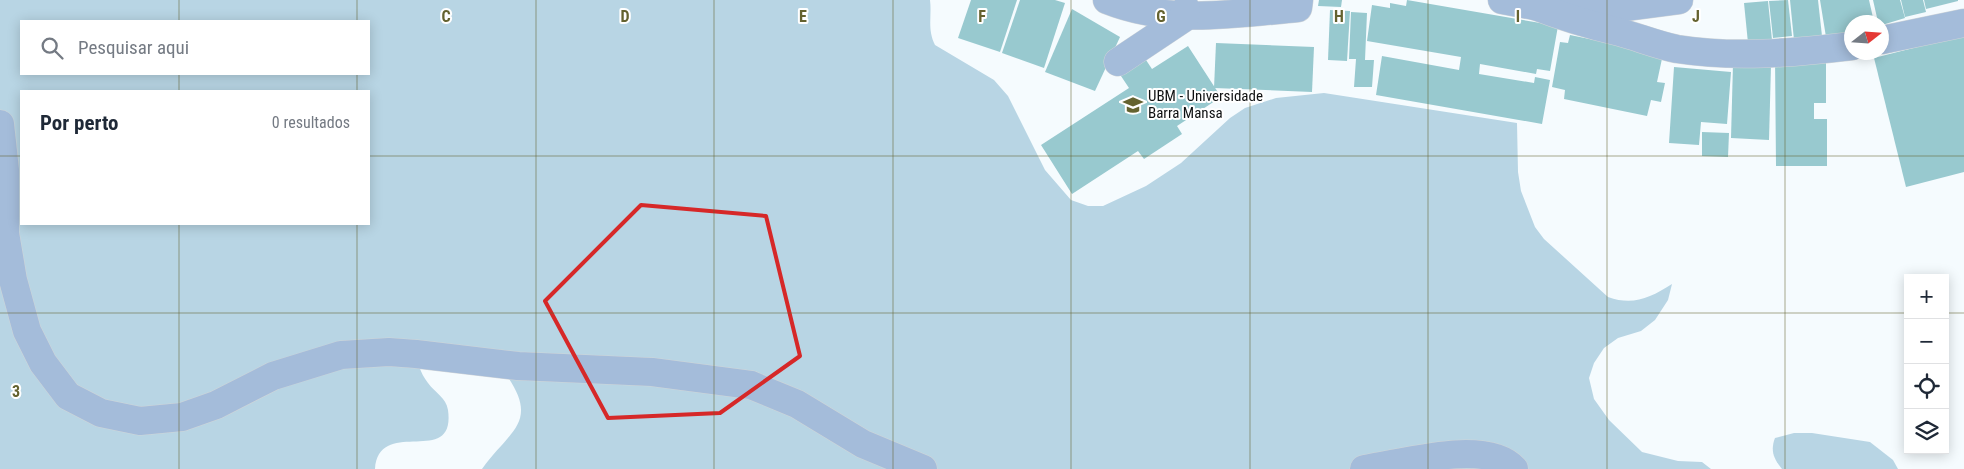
<!DOCTYPE html>
<html lang="pt">
<head>
<meta charset="utf-8">
<style>
  body { margin:0; font-family:"Roboto Condensed",sans-serif; background:#f2f2f3; color:#1f2937 }
  .controls { position:absolute; right:15px; bottom:15px; display:grid; overflow:hidden; border-radius:0px; box-shadow:0 2px 12px #0003 }
  .controls button { width:45px; height:45px; display:grid; place-items:center; padding:0; border:0; border-bottom:1px solid #e0e1e3; background:#fff; color:#1f2937; font:25px sans-serif }
  .compass { position:absolute; left:1844px; top:15px; width:45px; height:45px; border-radius:50%; background:#fff; box-shadow:0 2px 12px #0003; rotate:73deg }
  .list { margin:0; padding:0; list-style:none }
  h2 { display:flex; justify-content:space-between; align-items:center; height:65px; margin:0; padding:0 20px; font-size:21px }
  h2 small { font-size:16px; font-weight:400; color:#747a83 }
  .icon { flex:none; width:28px; height:28px; fill:none; stroke:currentColor; stroke-width:2; stroke-linecap:round; stroke-linejoin:round }
  .map { position:relative; flex:none; width:1964px; height:469px; overflow:hidden }
  .search { position:absolute; background:#fff; box-shadow:0 2px 12px #0003; left:20px; top:20px; width:350px; height:55px; display:flex; align-items:center; gap:12px; box-sizing:border-box; padding:0 18px; border-radius:0px; color:#747a83; font-size:19px }
  .panel { position:absolute; background:#fff; box-shadow:0 2px 12px #0003; left:20px; top:90px; width:350px; height:135px; border-radius:0px }
  .map>svg:first-child { display:block }
  .green { fill:#b8d5e4; fill-rule:evenodd }
  .building { fill:#98c9cf }
  .lines { fill:none; stroke-linecap:round; stroke-linejoin:round }
  .minor-casing { stroke:#d0d5d8; stroke-width:29 }
  .minor { stroke:#a4bcda; stroke-width:28 }
  .marked { fill:none; stroke:#d62828; stroke-width:4; stroke-linejoin:round }
  .grid { fill:none; stroke:#64622f; stroke-width:1; stroke-opacity:0.55 }
  .labels { text-anchor:middle; stroke-width:4; stroke-linejoin:round; paint-order:stroke }
  .poi-label { font-size:15px; fill:#0e1011; stroke:#fff; text-anchor:start }
  .grid-label { font-size:16px; text-anchor:middle; font-weight:bold; fill:#64622f; stroke:#fff; stroke-width:4; stroke-linejoin:round; paint-order:stroke }
</style>
</head>
<body>
<div class="map">
<svg width="1964" height="469" viewBox="0 0 1964 469">
  <rect width="100%" height="100%" fill="#f5fbfe"/>
  <g class="green">
    <path d="M0 0H930C932 16 927 29 935 45L994 80 1008 96 1045 170 1071 200 1088 206H1103L1146 186 1181 163 1230 118 1245 108 1276 98 1324 93 1517 123 1518 172 1521 191 1535 227 1544 239 1608 297C1633 306 1650 298 1672 284L1668 300 1655 320 1641 331 1618 338 1604 348 1594 363 1589 378 1594 399 1609 420 1642 452 1678 461 1702 462 1711 469H482C511 429 540 422 505 373L419 366C421 372 424 378 428 383 435 393 446 397 448 410 456 469 379 415 375 469H0ZM21 21H369V74H21ZM21 91H369V224H21Z"/>
    <path d="M1794 433H1812L1870 442 1893 460 1898 469H1782C1774 459 1770 451 1775 438Z"/>
  </g>
  <g class="building">
    <polygon points="971,0 1017,0 1000,52 958,38"/>
    <polygon points="1020,0 1055,0 1065,3 1044,68 1002,53"/>
    <polygon points="1319,0 1342,0 1341,7 1318,6"/>
    <polygon points="1407,0 1558,26 1550,71 1537,69 1536,74 1480,64 1479,74 1534,83 1535,77 1550,80 1542,124 1376,95 1382,56 1459,70 1461,57 1367,41 1372,5 1390,8 1390,3 1406,6"/>
    <polygon points="1788,0 1792,36 1773,38 1769,1"/>
    <polygon points="1790,0 1818,0 1822,36 1794,40"/>
    <polygon points="1820,0 1869,0 1874,22 1852,22 1852,33 1826,37"/>
    <polygon points="1873,0 1900,0 1905,18 1882,25 1882,22 1878,22"/>
    <polygon points="1901,0 1923,0 1926,12 1905,17"/>
    <polygon points="1924,0 1958,0 1958,1 1926,9"/>
    <polygon points="1768,1 1772,40 1748,43 1744,3"/>
    <polygon points="1072,9 1120,37 1095,91 1045,72"/>
    <polygon points="1330,10 1350,11 1347,61 1328,60"/>
    <polygon points="1351,12 1367,13 1365,60 1374,60 1372,87 1354,87 1356,59 1349,59"/>
    <polygon points="1570,35 1663,54 1657,82 1665,83 1661,102 1651,100 1647,116 1564,99 1565,90 1552,87 1560,42 1568,43"/>
    <polygon points="1964,35 1964,172 1906,187 1874,58"/>
    <polygon points="1216,43 1314,47 1312,92 1214,88"/>
    <polygon points="1188,46 1221,97 1177,126 1182,134 1144,159 1138,151 1072,194 1041,145 1129,88 1119,73 1144,57 1152,69"/>
    <polygon points="1775,57 1826,57 1826,103 1814,103 1814,119 1827,119 1827,166 1776,166"/>
    <polygon points="1733,64 1771,65 1769,140 1731,138"/>
    <polygon points="1674,67 1731,72 1727,124 1701,122 1699,145 1669,143"/>
    <polygon points="1702,132 1729,133 1728,157 1702,156"/>
  </g>
  <g class="lines">
    <defs>
      <g id="minor">
        <path d="M1107 0C1170 25 1232 14 1298 8L1299 0"/>
        <polyline points="1502,0 1561,11 1587,12 1679,0"/>
        <path d="M1535 6C1563 17 1590 25 1619 32 1638 37 1657 45 1677 49 1734 58 1794 53 1852 46"/>
        <polyline points="1882,40 1964,23"/>
        <polyline points="1118,62 1184,18 1186,9"/>
        <polyline points="0,124 5,170 5,233 13,280 27,331 43,363 68,396 101,413 140,421 182,417 216,405 273,376 341,355 389,352 416,354 518,366 652,372 751,385 797,404 863,444 923,469"/>
        <path d="M1364 469C1401 464 1486 438 1514 469"/>
      </g>
    </defs>
    <use href="#minor" class="minor-casing"/>
    <use href="#minor" class="minor"/>
  </g>
  <path class="marked" d="M641 205 766 216 800 356 720 413 608 418 545 301Z"/>
  <path class="grid" d="M179 0V21M357 0V21M536 0V469M714 0V469M893 0V469M1071 0V469M1250 0V469M1428 0V469M1607 0V469M1785 0V469M179 74V91M357 74V91M0 156H21M369 156H1964M179 224V469M357 224V469M0 313H1908M1945 313H1964"/>
  <defs>
    <symbol id="university-bare" viewBox="-9 -9 18 18"><path d="M0-5L7-2L0 1L-7-2ZM-4 1L0 2.5L4 1V4Q0 6-4 4Z" fill="#64622f" stroke="#fff" stroke-width="2.5" paint-order="stroke"/></symbol>
  </defs>
  <g fill-rule="evenodd">
    <use href="#university-bare" x="1119" y="91" width="28" height="28"/>
  </g>
  <g class="labels">
    <g class="poi-label">
      <text x="1148" y="101">UBM - Universidade<tspan x="1148" dy="17">Barra Mansa</tspan></text>
    </g>
  </g>
  <g class="grid-label">
    <text x="446" y="22">C</text>
    <text x="625" y="22">D</text>
    <text x="803" y="22">E</text>
    <text x="982" y="22">F</text>
    <text x="1161" y="22">G</text>
    <text x="1339" y="22">H</text>
    <text x="1518" y="22">I</text>
    <text x="1696" y="22">J</text>
    <text x="16" y="397">3</text>
  </g>
</svg>
<div class="controls">
<button>+</button>
<button>−</button>
<button><svg class="icon" aria-label="locate" viewBox="0 0 24 24"><circle cx="12" cy="12" r="6"/><path d="M12 2v4M12 18v4M2 12h4M18 12h4"/></svg></button>
<button><svg class="icon" aria-label="layers" viewBox="0 0 24 24"><path d="M12 4l9 5-9 5-9-5zM3 14l9 5 9-5"/></svg></button>
</div>
<svg class="compass" viewBox="-18 -18 36 36"><path d="M0-13l5 13h-10z" fill="#e53935"/><path d="M0 13l5-13h-10z" fill="#747a83"/></svg>
<div class="search"><svg class="icon" aria-label="search" viewBox="0 0 24 24"><circle cx="10" cy="10" r="6"/><path d="M15 15l6 6"/></svg>Pesquisar aqui</div>
<section class="panel">
<h2>Por perto<small>0 resultados</small></h2>
<ul class="list">
</ul>
</section>
</div>
</body>
</html>
